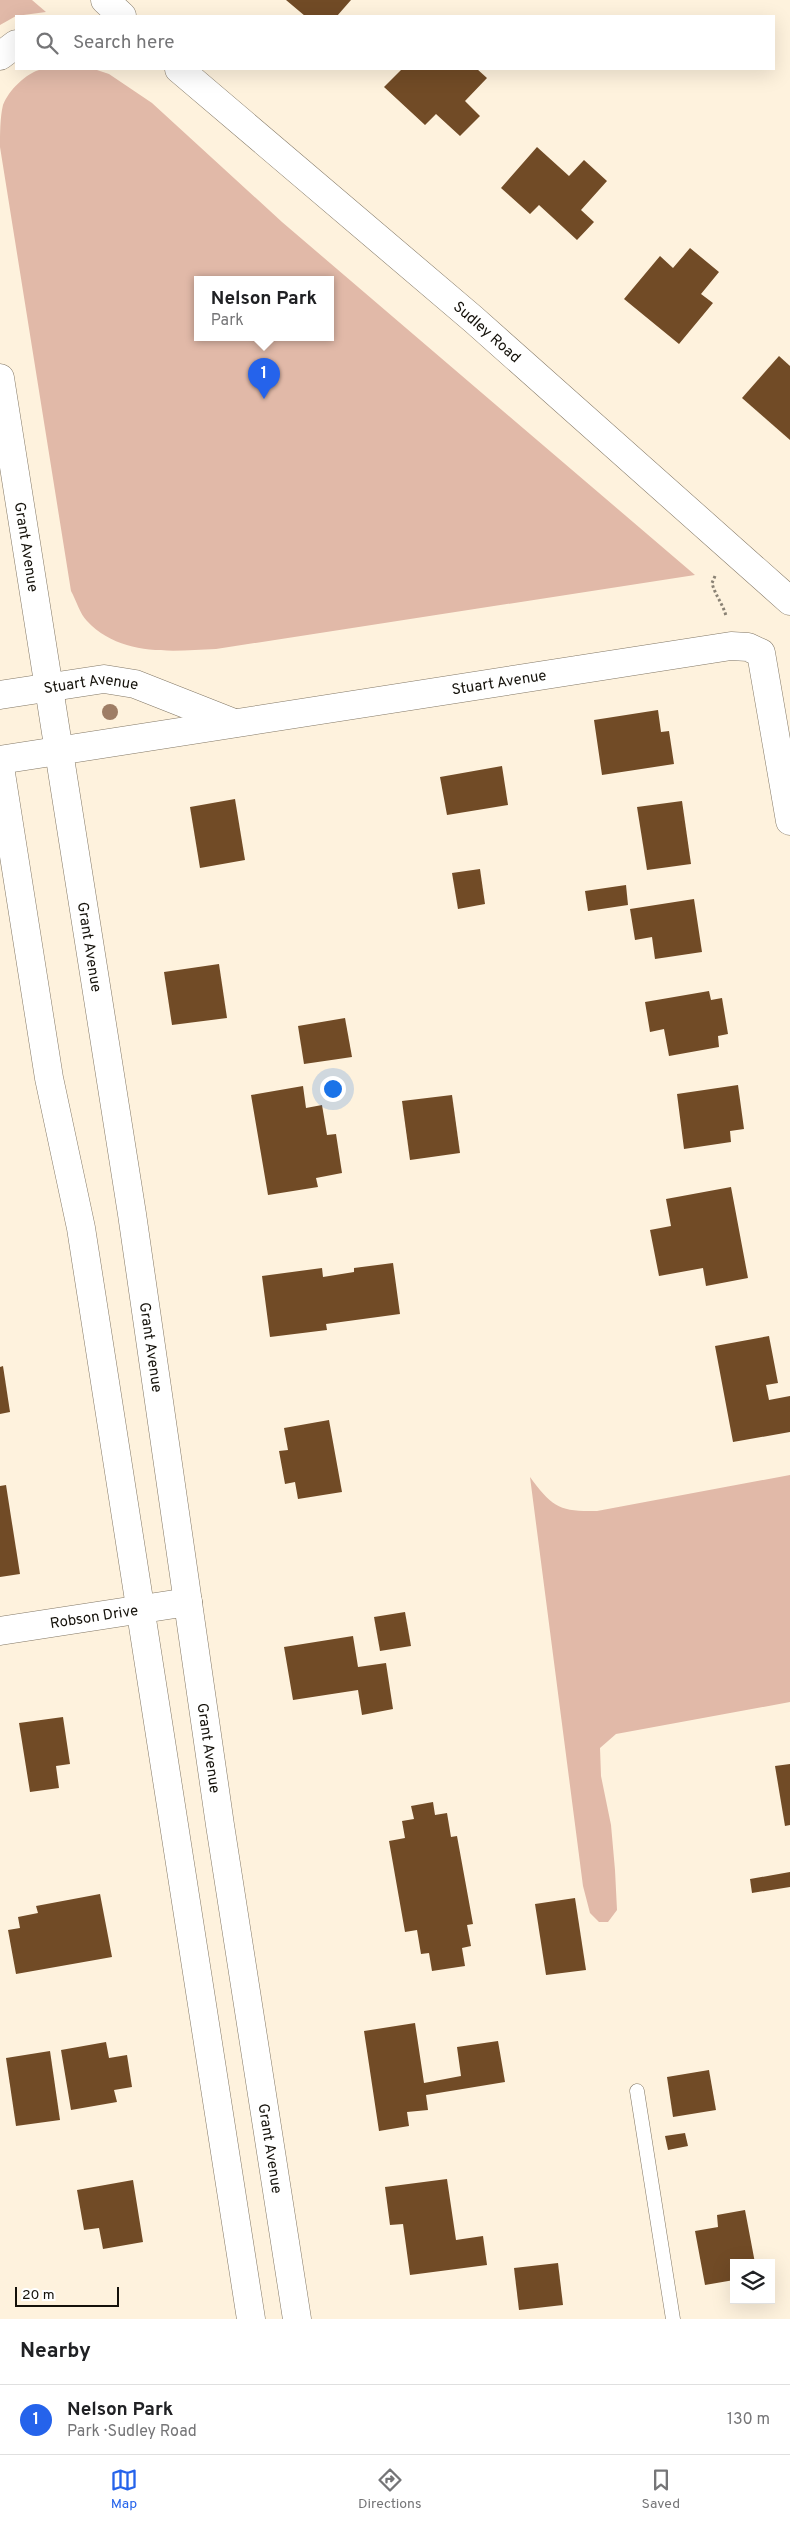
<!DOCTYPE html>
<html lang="en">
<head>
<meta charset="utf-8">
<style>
  body { margin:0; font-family:Overpass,sans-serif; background:#f2f2f2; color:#202124 }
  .controls { position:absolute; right:15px; bottom:15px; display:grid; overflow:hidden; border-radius:0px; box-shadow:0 5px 20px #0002 }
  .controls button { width:45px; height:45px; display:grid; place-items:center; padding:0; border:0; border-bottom:1px solid #e0e0e0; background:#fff; color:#202124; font:25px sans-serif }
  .scale { position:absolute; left:15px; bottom:12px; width:104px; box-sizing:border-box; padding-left:5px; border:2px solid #14110a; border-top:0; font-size:14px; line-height:18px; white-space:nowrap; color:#14110a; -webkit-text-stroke:4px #fff; paint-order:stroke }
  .you { position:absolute; left:332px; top:1088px; width:18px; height:18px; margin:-12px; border:4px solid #fff; border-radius:50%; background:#1a73e8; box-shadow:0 0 0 8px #1a73e833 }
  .badge { display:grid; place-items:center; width:32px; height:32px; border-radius:50%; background:#2563eb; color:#fff; font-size:16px; font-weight:700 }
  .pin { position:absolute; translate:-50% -41px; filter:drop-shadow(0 1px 2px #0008) }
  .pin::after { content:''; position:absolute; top:26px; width:18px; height:15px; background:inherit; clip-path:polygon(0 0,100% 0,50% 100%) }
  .popup { position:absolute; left:194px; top:276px; width:140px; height:65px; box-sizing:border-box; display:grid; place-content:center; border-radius:0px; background:#fff; filter:drop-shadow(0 1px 4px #0005); font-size:16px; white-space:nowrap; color:#757577 }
  .popup b { font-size:19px; color:#202124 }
  .popup::after { content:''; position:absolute; left:50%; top:100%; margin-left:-10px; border:10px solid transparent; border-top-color:#fff }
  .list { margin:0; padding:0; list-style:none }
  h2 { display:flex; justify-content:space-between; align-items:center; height:65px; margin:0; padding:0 20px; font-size:21px }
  h2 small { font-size:16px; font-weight:400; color:#757577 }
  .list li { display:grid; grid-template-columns:32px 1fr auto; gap:15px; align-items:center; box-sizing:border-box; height:70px; padding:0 20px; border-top:1px solid #e0e0e0 }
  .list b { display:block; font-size:19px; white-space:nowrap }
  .list p { margin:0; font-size:16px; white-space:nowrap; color:#757577 }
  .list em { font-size:16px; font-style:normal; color:#757577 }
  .icon { flex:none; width:28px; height:28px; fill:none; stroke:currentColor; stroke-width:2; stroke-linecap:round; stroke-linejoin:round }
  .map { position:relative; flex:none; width:790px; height:2319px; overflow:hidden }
  .search { position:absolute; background:#fff; box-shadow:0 5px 20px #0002; left:15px; right:15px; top:15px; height:55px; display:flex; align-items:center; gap:12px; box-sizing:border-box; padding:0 18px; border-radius:0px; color:#757577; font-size:19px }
  .sheet { height:135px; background:#fff }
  nav { display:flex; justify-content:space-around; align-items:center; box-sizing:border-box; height:70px; border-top:1px solid #e0e0e0; background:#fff; font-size:14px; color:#757577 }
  nav a { display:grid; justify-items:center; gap:2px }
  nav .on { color:#2563eb }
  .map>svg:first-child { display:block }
  .green { fill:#e1b9a8; fill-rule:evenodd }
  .building { fill:#714b26 }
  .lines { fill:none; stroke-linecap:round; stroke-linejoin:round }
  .lane-casing { stroke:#827765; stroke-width:15 }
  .street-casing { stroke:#827765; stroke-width:29 }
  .primary-casing { stroke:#827765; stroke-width:29 }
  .path { stroke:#8a8274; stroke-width:3; stroke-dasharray:2.5 2.5; stroke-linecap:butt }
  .lane { stroke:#fff; stroke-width:14 }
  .street { stroke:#fff; stroke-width:28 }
  .primary { stroke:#fff; stroke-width:28 }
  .tree { fill:#9e7d65 }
  .labels { text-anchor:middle; stroke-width:5; stroke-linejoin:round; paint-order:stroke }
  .street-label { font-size:15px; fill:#14110a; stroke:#fff }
</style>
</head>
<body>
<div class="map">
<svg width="790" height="2319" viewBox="0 0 790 2319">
  <rect width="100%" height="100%" fill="#fef2dd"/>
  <g class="green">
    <polygon points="0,0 32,0 46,12 16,16 0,25"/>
    <path d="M42 69H94L109 74 152 103 282 222 695 575 216 649C171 651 121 657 87 621 80 614 76 600 71 591L0 147C0 135 0 117 3 105 9 90 26 73 42 69ZM330 280V338H198V280Z"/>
    <path d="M790 1475V1702L616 1734 600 1748 601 1776 611 1825 615 1870 617 1910 608 1922H599L590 1913 583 1886 530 1477C552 1507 560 1512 597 1511Z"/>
  </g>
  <g class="building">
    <polygon points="286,0 351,0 337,16 305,16"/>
    <polygon points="402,69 477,69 487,78 465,101 480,116 460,136 436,114 425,125 384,87"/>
    <polygon points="537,147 569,176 584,160 607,181 581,210 594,222 577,240 539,205 530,214 501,188"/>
    <polygon points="690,248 719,272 701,294 713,303 679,344 624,299 660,256 673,268"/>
    <polygon points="779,356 790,366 790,440 742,398"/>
    <polygon points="658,710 661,732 669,731 674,764 602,775 594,720"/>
    <polygon points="502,766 508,805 447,815 440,777"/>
    <polygon points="235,799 245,860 200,868 190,807"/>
    <polygon points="682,801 691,864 647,870 637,807"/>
    <polygon points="480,869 485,904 458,909 452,873"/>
    <polygon points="626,885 628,905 588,911 585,891"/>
    <polygon points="694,899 702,952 655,959 652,937 635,940 630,909"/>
    <polygon points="219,964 227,1018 172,1025 164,972"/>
    <polygon points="709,991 711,1000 722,998 728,1034 718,1036 719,1047 669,1056 664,1029 650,1032 645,1002"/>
    <polygon points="345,1018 352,1057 304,1064 298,1026"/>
    <polygon points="738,1085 744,1129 730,1131 731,1142 684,1149 677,1094"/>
    <polygon points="303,1086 306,1108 322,1105 327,1135 336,1134 342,1173 316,1178 318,1187 268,1195 251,1095"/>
    <polygon points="452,1095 460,1153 410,1160 402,1101"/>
    <polygon points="731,1187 748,1278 706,1286 703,1268 659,1276 650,1230 671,1226 666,1199"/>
    <polygon points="393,1263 400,1314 326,1324 327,1330 270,1337 262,1276 322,1268 323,1277 354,1272 354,1268"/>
    <polygon points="769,1336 778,1383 766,1385 769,1400 790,1396 790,1432 733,1442 715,1346"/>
    <polygon points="3,1366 10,1412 0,1414 0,1367"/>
    <polygon points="329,1420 342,1492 298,1499 295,1482 285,1484 279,1451 288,1450 284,1428"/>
    <polygon points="6,1485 20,1574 0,1577 0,1486"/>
    <polygon points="405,1612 411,1646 380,1651 374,1617"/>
    <polygon points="353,1636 358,1667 386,1663 393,1709 362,1715 358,1690 293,1700 284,1647"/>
    <polygon points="63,1717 70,1764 56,1766 59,1788 30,1792 19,1723"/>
    <polygon points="790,1764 790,1825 785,1826 775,1766"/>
    <polygon points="433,1802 435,1815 447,1813 451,1837 457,1836 473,1924 467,1925 471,1946 462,1948 465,1966 432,1971 429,1953 421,1954 417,1930 405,1932 389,1841 405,1838 402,1821 414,1819 411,1806"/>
    <polygon points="790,1872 790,1887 752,1893 750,1879"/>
    <polygon points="100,1894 112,1957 16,1974 8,1930 20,1928 18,1917 38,1913 36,1906"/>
    <polygon points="575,1898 586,1970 546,1975 535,1904"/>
    <polygon points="415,2023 424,2083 461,2076 457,2047 498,2041 505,2082 426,2095 428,2110 407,2112 409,2126 379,2131 364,2031"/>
    <polygon points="106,2042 109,2058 127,2055 132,2087 114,2090 117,2102 71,2110 61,2050"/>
    <polygon points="50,2051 60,2120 16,2126 6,2058"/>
    <polygon points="709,2070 716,2110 673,2117 667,2077"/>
    <polygon points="685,2133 688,2146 668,2150 665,2136"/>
    <polygon points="447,2179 456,2240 483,2236 487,2265 410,2275 403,2224 390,2225 385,2187"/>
    <polygon points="133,2180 143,2242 103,2249 99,2228 84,2230 77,2190"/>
    <polygon points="745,2210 755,2263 734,2263 734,2280 705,2285 695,2231 718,2227 717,2215"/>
    <polygon points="558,2263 563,2305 519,2310 514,2268"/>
  </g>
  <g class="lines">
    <defs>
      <polyline id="lane" points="637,2091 673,2319"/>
      <g id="street">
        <path id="s1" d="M0 695 104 679 135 684 234 723"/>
        <path id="s2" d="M0 760 731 646 748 647 761 653 790 821"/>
        <path id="s3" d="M0 1631 188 1602"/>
      </g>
      <g id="primary">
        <polyline points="105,0 122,16"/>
        <polyline points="0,56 16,44"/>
        <path id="s4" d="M179 69 473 319 790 601"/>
        <path id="s5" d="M0 378 132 1214 220 1825 297 2319"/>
        <polyline points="0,767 49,1078 81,1228 251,2319"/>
      </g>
    </defs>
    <use href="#lane" class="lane-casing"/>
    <use href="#street" class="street-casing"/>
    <use href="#primary" class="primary-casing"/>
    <path class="path" d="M715 576 712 583C715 595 723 604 726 616"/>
    <use href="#lane" class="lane"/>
    <use href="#street" class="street"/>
    <use href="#primary" class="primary"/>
  </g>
  <circle class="tree" cx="110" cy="712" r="8"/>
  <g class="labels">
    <g class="street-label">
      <text dy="5" stroke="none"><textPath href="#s4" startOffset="405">Sudley Road</textPath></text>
      <text dy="5" stroke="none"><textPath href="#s5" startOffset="171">Grant Avenue</textPath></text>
      <text dy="5" stroke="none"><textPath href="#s2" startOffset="505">Stuart Avenue</textPath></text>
      <text dy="5" stroke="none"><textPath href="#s1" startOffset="92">Stuart Avenue</textPath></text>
      <text dy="5" stroke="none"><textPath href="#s5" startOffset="576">Grant Avenue</textPath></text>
      <text dy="5" stroke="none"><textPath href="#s5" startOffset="981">Grant Avenue</textPath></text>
      <text dy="5" stroke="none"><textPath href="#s3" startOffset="95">Robson Drive</textPath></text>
      <text dy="5" stroke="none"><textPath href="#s5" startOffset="1386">Grant Avenue</textPath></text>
      <text dy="5" stroke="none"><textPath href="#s5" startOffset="1791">Grant Avenue</textPath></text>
    </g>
  </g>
</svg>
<div class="controls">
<button><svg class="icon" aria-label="layers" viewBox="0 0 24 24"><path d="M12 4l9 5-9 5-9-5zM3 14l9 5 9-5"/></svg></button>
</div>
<div class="scale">20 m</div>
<div class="you"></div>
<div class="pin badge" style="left:264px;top:399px">1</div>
<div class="popup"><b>Nelson Park</b>Park</div>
<div class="search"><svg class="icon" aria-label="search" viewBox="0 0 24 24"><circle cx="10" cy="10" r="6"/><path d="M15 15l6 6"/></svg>Search here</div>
</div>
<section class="sheet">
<h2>Nearby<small></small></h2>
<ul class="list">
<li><span class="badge">1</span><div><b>Nelson Park</b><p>Park · Sudley Road</p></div><em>130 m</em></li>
</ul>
</section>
<nav>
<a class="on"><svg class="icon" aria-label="map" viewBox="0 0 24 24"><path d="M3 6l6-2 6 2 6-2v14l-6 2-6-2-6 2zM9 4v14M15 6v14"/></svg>Map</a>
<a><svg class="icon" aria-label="directions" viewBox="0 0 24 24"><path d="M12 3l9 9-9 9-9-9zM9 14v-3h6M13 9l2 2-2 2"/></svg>Directions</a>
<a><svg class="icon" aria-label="saved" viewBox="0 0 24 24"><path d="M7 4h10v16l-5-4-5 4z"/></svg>Saved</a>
</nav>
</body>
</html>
